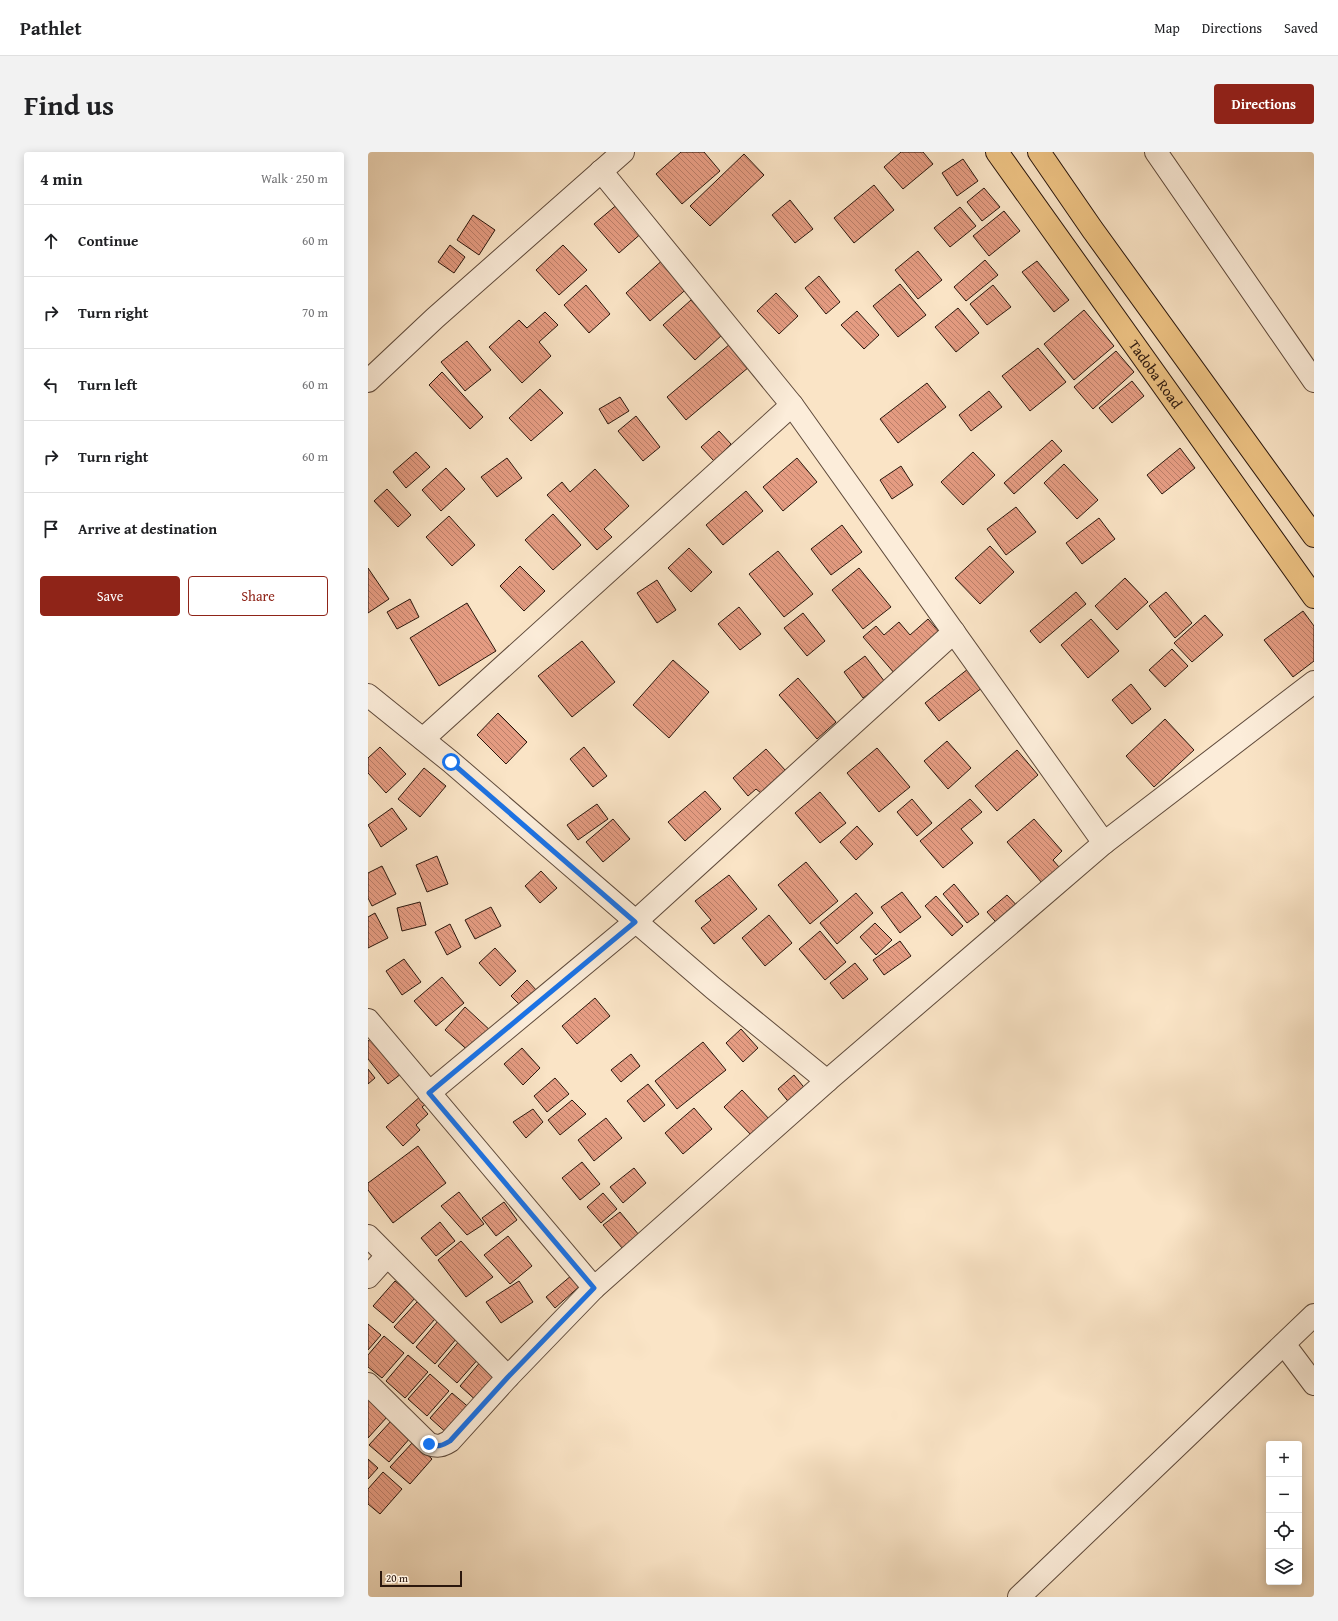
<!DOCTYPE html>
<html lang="en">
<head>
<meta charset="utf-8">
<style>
  body { margin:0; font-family:"Gentium Book Plus",serif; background:#f2f2f2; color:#202124 }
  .controls { position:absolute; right:12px; bottom:12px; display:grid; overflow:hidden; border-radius:4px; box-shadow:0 2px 10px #0003 }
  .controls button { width:36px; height:36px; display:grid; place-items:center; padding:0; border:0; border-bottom:1px solid #e0e0e0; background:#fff; color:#202124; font:20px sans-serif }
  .scale { position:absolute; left:12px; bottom:10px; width:82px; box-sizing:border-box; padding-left:4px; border:2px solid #2b170d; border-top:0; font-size:11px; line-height:14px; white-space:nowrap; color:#2b170d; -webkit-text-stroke:3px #fcedda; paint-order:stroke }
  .stop { position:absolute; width:12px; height:12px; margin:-9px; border:3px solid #1a73e8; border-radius:50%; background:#fff }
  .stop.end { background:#1a73e8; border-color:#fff; box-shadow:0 1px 4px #0008 }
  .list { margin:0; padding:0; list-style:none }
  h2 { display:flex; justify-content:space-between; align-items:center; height:52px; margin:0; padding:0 16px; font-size:17px }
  h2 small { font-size:13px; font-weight:400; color:#757577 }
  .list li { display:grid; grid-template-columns:26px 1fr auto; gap:12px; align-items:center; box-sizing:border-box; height:72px; padding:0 16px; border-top:1px solid #e0e0e0 }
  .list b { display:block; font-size:15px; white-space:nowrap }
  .list em { font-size:13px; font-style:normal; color:#757577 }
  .actions { display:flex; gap:8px; padding:12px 16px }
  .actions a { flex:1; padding:9px 0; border:1px solid #8f2418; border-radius:4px; text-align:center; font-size:14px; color:#8f2418 }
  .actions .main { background:#8f2418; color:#fff }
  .icon { flex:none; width:22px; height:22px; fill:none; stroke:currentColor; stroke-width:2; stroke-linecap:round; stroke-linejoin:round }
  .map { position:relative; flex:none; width:946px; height:1445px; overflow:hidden; border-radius:4px }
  header { display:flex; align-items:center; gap:24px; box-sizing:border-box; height:56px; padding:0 20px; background:#fff; border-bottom:1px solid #e0e0e0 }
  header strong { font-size:19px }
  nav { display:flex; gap:22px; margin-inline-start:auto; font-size:14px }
  .intro { display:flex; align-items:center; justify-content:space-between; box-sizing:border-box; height:96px; padding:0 24px }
  h1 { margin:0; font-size:28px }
  .button { padding:10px 18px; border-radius:4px; background:#8f2418; color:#fff; font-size:14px; font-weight:700 }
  main { display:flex; gap:24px; padding:0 24px }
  aside { flex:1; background:#fff; border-radius:4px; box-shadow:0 2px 10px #0003 }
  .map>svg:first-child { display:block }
  .building { fill:url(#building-back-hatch); stroke:#2b170d }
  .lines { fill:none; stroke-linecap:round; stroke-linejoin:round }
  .minor-casing { stroke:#5f4a3b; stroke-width:24 }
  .major-casing { stroke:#2b170d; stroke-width:24 }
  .minor { stroke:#fcedda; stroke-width:22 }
  .major { stroke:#edc283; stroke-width:22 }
  .route { stroke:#1a73e8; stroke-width:5 }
  .labels { text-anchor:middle; stroke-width:4; stroke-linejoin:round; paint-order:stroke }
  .street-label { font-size:15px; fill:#2b170d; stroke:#fcedda }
</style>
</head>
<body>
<header>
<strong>Pathlet</strong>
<nav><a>Map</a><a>Directions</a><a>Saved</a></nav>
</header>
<div class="intro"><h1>Find us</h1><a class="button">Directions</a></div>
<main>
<aside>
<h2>4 min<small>Walk · 250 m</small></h2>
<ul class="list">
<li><svg class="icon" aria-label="ahead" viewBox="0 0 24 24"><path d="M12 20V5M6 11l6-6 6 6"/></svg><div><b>Continue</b></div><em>60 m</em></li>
<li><svg class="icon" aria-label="right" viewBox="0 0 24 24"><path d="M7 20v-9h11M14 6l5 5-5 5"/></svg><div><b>Turn right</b></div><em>70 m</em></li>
<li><svg class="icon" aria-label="left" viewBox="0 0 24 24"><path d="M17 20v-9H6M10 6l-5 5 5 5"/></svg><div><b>Turn left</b></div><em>60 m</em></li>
<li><svg class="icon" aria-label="right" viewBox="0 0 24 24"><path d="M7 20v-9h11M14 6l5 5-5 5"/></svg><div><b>Turn right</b></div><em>60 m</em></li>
<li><svg class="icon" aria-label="arrive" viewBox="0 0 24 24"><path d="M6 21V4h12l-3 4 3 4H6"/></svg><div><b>Arrive at destination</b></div></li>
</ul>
<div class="actions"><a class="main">Save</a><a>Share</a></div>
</aside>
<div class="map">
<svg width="946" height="1445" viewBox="0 0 946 1445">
  <defs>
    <pattern id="building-back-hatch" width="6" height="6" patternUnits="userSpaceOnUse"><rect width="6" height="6" fill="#e59c82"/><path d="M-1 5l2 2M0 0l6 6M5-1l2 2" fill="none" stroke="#ba7e69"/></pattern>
  </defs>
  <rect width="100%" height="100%" fill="#fae4c6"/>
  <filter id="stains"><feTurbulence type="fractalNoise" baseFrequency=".005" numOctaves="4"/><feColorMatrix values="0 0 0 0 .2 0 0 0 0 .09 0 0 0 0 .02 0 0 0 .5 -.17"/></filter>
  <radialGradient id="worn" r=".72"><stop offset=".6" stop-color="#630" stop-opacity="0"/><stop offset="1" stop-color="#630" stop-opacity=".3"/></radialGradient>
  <g class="building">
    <polygon points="313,0 336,0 352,19 314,52 288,22"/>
    <polygon points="533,0 555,0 565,12 535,37 516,15"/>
    <polygon points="376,2 396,23 342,74 322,54"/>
    <polygon points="595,7 610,29 589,44 574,21"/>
    <polygon points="506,33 526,58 486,91 466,66"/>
    <polygon points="616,36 632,55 614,69 599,50"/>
    <polygon points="422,48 445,77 427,91 404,63"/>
    <polygon points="251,51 276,79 251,101 226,72"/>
    <polygon points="592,55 608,74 582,95 566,76"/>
    <polygon points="636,59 652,79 621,104 605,84"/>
    <polygon points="105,63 127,78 111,103 89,88"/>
    <polygon points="82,93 97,105 86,121 70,110"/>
    <polygon points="195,93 219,118 191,143 168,118"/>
    <polygon points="550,99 574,128 550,147 527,118"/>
    <polygon points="298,105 323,133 282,169 258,141"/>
    <polygon points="617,108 630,123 598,149 586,135"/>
    <polygon points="669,109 701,148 686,160 654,120"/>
    <polygon points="451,124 472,150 458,162 437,136"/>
    <polygon points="532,132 558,163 530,185 505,154"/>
    <polygon points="218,133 242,162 221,181 196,153"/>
    <polygon points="625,133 643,155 619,173 602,152"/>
    <polygon points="408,141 430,164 411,182 389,159"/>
    <polygon points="323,148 355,182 327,208 295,173"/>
    <polygon points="590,156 611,181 588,200 567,175"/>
    <polygon points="716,158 746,194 706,228 676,192"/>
    <polygon points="489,159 511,183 496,197 473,173"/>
    <polygon points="177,160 190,173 171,190 183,204 154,231 121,195 151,168 159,176"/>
    <polygon points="99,189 123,218 97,239 73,210"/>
    <polygon points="362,192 381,215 318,268 299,245"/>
    <polygon points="670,196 698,230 662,259 634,224"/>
    <polygon points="748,199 766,220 725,257 706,235"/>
    <polygon points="74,220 115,265 102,277 61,233"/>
    <polygon points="764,229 776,244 744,271 731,256"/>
    <polygon points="559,231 578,255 530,291 512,267"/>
    <polygon points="172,237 195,261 163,289 141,266"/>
    <polygon points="621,239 634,255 603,279 591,263"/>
    <polygon points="252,245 261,259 240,272 231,257"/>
    <polygon points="268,264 292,295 275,309 250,279"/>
    <polygon points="351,279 363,292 346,309 333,295"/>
    <polygon points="684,288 694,299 646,342 636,331"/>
    <polygon points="812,296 827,316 794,342 779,323"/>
    <polygon points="48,300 62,315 38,336 25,320"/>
    <polygon points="605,300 627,323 595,353 573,330"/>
    <polygon points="139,306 154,326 129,345 113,325"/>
    <polygon points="429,306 449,330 415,359 395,335"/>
    <polygon points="696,312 730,348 709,367 676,331"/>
    <polygon points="533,314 545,333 524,347 512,328"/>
    <polygon points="78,316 97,337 73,359 54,338"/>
    <polygon points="227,317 261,354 236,377 244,385 229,398 179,343 194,330 202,340"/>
    <polygon points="19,337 43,363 30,375 6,349"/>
    <polygon points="378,339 395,359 355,393 338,373"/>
    <polygon points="648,355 668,380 638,403 619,377"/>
    <polygon points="185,362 213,393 185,418 157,388"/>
    <polygon points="81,364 107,393 84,414 58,385"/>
    <polygon points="731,366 747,387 714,412 698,391"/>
    <polygon points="474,373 494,400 463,423 443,397"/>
    <polygon points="622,394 646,420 612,452 587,426"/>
    <polygon points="321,396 344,420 323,440 300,416"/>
    <polygon points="410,399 445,442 416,465 381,422"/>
    <polygon points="152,414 177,439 156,459 132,434"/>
    <polygon points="0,416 21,447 0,461"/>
    <polygon points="491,416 523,455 495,477 464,438"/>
    <polygon points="757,426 780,450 749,478 727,454"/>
    <polygon points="289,428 308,458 289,471 269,441"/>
    <polygon points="708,440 718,452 672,491 662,479"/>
    <polygon points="798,440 824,471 807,486 781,454"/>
    <polygon points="42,447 51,465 29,477 19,460"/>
    <polygon points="99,451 128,499 71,534 42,486"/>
    <polygon points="371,455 393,482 372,498 350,472"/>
    <polygon points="935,459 946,474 946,509 925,525 896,488"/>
    <polygon points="435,461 457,489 439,504 416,476"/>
    <polygon points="837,463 855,483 824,510 806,491"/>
    <polygon points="560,467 573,482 527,522 495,485 508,474 516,483 531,470 542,483"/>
    <polygon points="723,467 751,499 720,526 693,493"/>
    <polygon points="214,489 247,530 204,565 170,524"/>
    <polygon points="804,497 820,514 797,535 781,518"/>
    <polygon points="497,504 517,530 495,546 476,520"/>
    <polygon points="305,508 341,540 301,586 265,553"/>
    <polygon points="605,513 619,532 571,569 557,551"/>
    <polygon points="430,526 468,570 449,587 411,543"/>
    <polygon points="763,532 783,557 764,572 744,548"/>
    <polygon points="130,561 159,590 138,612 109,583"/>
    <polygon points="797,567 826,598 786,635 758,604"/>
    <polygon points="579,589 603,616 580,637 556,609"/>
    <polygon points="12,595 38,622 18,641 0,621 0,606"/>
    <polygon points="216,595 239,624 225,635 202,607"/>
    <polygon points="509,596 542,635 511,660 479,621"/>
    <polygon points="398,597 418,619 393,641 388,637 380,644 365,626"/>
    <polygon points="649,598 670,623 629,659 607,634"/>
    <polygon points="56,616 78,634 52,665 30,647"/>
    <polygon points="337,639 353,657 317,689 300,670"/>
    <polygon points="452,640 478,671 452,691 427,661"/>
    <polygon points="544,647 564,671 549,684 529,660"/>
    <polygon points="602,647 614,660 593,677 605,691 575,716 552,689"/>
    <polygon points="229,652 240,667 210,688 199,673"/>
    <polygon points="24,656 39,677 13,695 0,673"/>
    <polygon points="245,667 262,687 235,710 218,690"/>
    <polygon points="666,667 694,699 685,708 691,715 674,731 639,690"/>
    <polygon points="489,674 505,692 488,708 472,690"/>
    <polygon points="69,704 80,732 59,740 48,713"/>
    <polygon points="438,710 470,749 442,772 410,733"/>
    <polygon points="14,714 28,742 4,754 0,746 0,721"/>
    <polygon points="173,719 189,736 172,751 157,734"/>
    <polygon points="361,723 389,757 346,792 333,776 343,768 327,749"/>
    <polygon points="586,732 611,762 599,771 575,742"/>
    <polygon points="534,740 553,765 532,781 513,755"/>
    <polygon points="488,741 505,761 469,792 452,771"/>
    <polygon points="639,743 654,759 634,777 619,760"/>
    <polygon points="568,744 595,774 584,784 557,754"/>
    <polygon points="52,750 58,773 34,779 29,756"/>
    <polygon points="123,755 133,774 107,787 97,768"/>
    <polygon points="7,761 20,786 0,796 0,765"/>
    <polygon points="401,763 424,791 397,814 374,786"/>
    <polygon points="507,771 524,788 508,803 492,785"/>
    <polygon points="82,772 93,795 79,803 67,780"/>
    <polygon points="452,779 478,810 457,828 431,797"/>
    <polygon points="532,789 543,804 516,823 505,808"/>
    <polygon points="127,796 148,819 132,834 111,811"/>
    <polygon points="36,807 53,830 34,843 18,819"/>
    <polygon points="487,811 500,827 475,847 462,831"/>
    <polygon points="74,825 96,851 68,874 46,849"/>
    <polygon points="159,828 170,840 154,855 143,844"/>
    <polygon points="227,846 242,864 209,892 194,874"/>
    <polygon points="97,855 124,880 104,902 77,878"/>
    <polygon points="373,877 390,896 375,910 358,891"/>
    <polygon points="9,882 38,918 20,932 0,907 0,889"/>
    <polygon points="335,890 358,918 309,957 287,929"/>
    <polygon points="154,896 172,916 155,933 136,912"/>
    <polygon points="263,902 272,914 253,930 243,918"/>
    <polygon points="0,917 7,926 0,932"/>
    <polygon points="426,923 439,939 423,953 410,937"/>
    <polygon points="187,926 201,942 179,960 166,944"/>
    <polygon points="280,932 297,953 276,970 259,949"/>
    <polygon points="374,938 403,969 386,986 356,955"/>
    <polygon points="54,943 60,950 54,955 60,962 48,973 52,978 35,994 18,975"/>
    <polygon points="204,948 218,962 192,983 180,968"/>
    <polygon points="326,956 344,977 315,1002 297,981"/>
    <polygon points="165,957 175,970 158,986 145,970"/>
    <polygon points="238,966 254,986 226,1009 210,988"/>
    <polygon points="50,994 78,1031 25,1071 0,1038 0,1031"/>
    <polygon points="214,1010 232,1032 212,1048 194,1026"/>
    <polygon points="266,1016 278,1031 255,1051 242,1035"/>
    <polygon points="91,1040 116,1072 99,1083 73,1054"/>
    <polygon points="235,1041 249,1057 233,1071 219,1055"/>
    <polygon points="136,1050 149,1068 128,1084 114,1066"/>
    <polygon points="252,1060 276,1089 259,1102 235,1073"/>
    <polygon points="72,1070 87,1089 68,1104 53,1086"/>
    <polygon points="140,1084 164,1114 142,1132 116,1103"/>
    <polygon points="93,1089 125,1125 98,1145 70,1108"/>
    <polygon points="204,1123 213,1133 187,1156 178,1145"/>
    <polygon points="27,1129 47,1146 25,1171 5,1154"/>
    <polygon points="151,1129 165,1150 133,1171 118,1150"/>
    <polygon points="49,1150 67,1167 45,1192 26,1175"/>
    <polygon points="70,1169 89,1186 67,1212 48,1195"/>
    <polygon points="0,1172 13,1183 0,1198"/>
    <polygon points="16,1184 36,1201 14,1226 0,1215 0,1203"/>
    <polygon points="92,1188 112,1205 89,1231 70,1214"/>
    <polygon points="40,1203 60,1220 37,1246 18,1229"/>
    <polygon points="114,1208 133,1225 111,1251 92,1234"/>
    <polygon points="62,1222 81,1239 59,1264 40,1247"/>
    <polygon points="84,1241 104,1258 81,1283 62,1266"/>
    <polygon points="1,1247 20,1264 0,1286 0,1248"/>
    <polygon points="24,1268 43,1285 21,1310 1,1293"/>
    <polygon points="45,1290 64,1307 42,1332 22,1315"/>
    <polygon points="0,1307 10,1316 0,1327"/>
    <polygon points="15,1320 34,1337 12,1362 0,1352 0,1337"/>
  </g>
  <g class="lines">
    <defs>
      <g id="minor">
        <polyline points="788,0 946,229"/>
        <polyline points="0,229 67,166 255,0"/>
        <polyline points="424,253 736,691"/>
        <polyline points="0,543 83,610 345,836 459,929 736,691 946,530"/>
        <polyline points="55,587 424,253 233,19"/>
        <polyline points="0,868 226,1136 459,929"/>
        <polyline points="61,941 267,770 586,480"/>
        <polyline points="0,1084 140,1225"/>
        <polyline points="0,1125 19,1104"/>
        <polyline points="916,1192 946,1232"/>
        <path d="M0 1232 61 1292C70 1295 74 1294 82 1289L140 1225 226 1136"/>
        <polyline points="651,1445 946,1163"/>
      </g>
      <g id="major">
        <path id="s1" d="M629 0 946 445"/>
        <polyline points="671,0 724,77 946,384"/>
      </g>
    </defs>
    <use href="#minor" class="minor-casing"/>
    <use href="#major" class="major-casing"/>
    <use href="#minor" class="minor"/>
    <use href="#major" class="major"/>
  </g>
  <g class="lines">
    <path class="route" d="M61 1292C70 1295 74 1294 82 1289L140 1225 226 1136 61 941 267 770 83 610"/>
  </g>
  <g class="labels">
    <g class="street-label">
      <text dy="5" stroke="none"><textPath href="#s1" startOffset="273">Tadoba Road</textPath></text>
    </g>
  </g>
  <rect width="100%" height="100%" filter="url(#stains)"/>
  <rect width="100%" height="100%" fill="url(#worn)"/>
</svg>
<div class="controls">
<button>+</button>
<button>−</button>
<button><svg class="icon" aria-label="locate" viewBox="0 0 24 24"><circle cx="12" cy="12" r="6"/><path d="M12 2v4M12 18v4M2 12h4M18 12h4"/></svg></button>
<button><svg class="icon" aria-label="layers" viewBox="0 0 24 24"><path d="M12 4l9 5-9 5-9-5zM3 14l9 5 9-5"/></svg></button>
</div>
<div class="scale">20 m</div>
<div class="stop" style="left:83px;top:610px"></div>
<div class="stop end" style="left:61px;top:1292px"></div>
</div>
</main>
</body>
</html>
